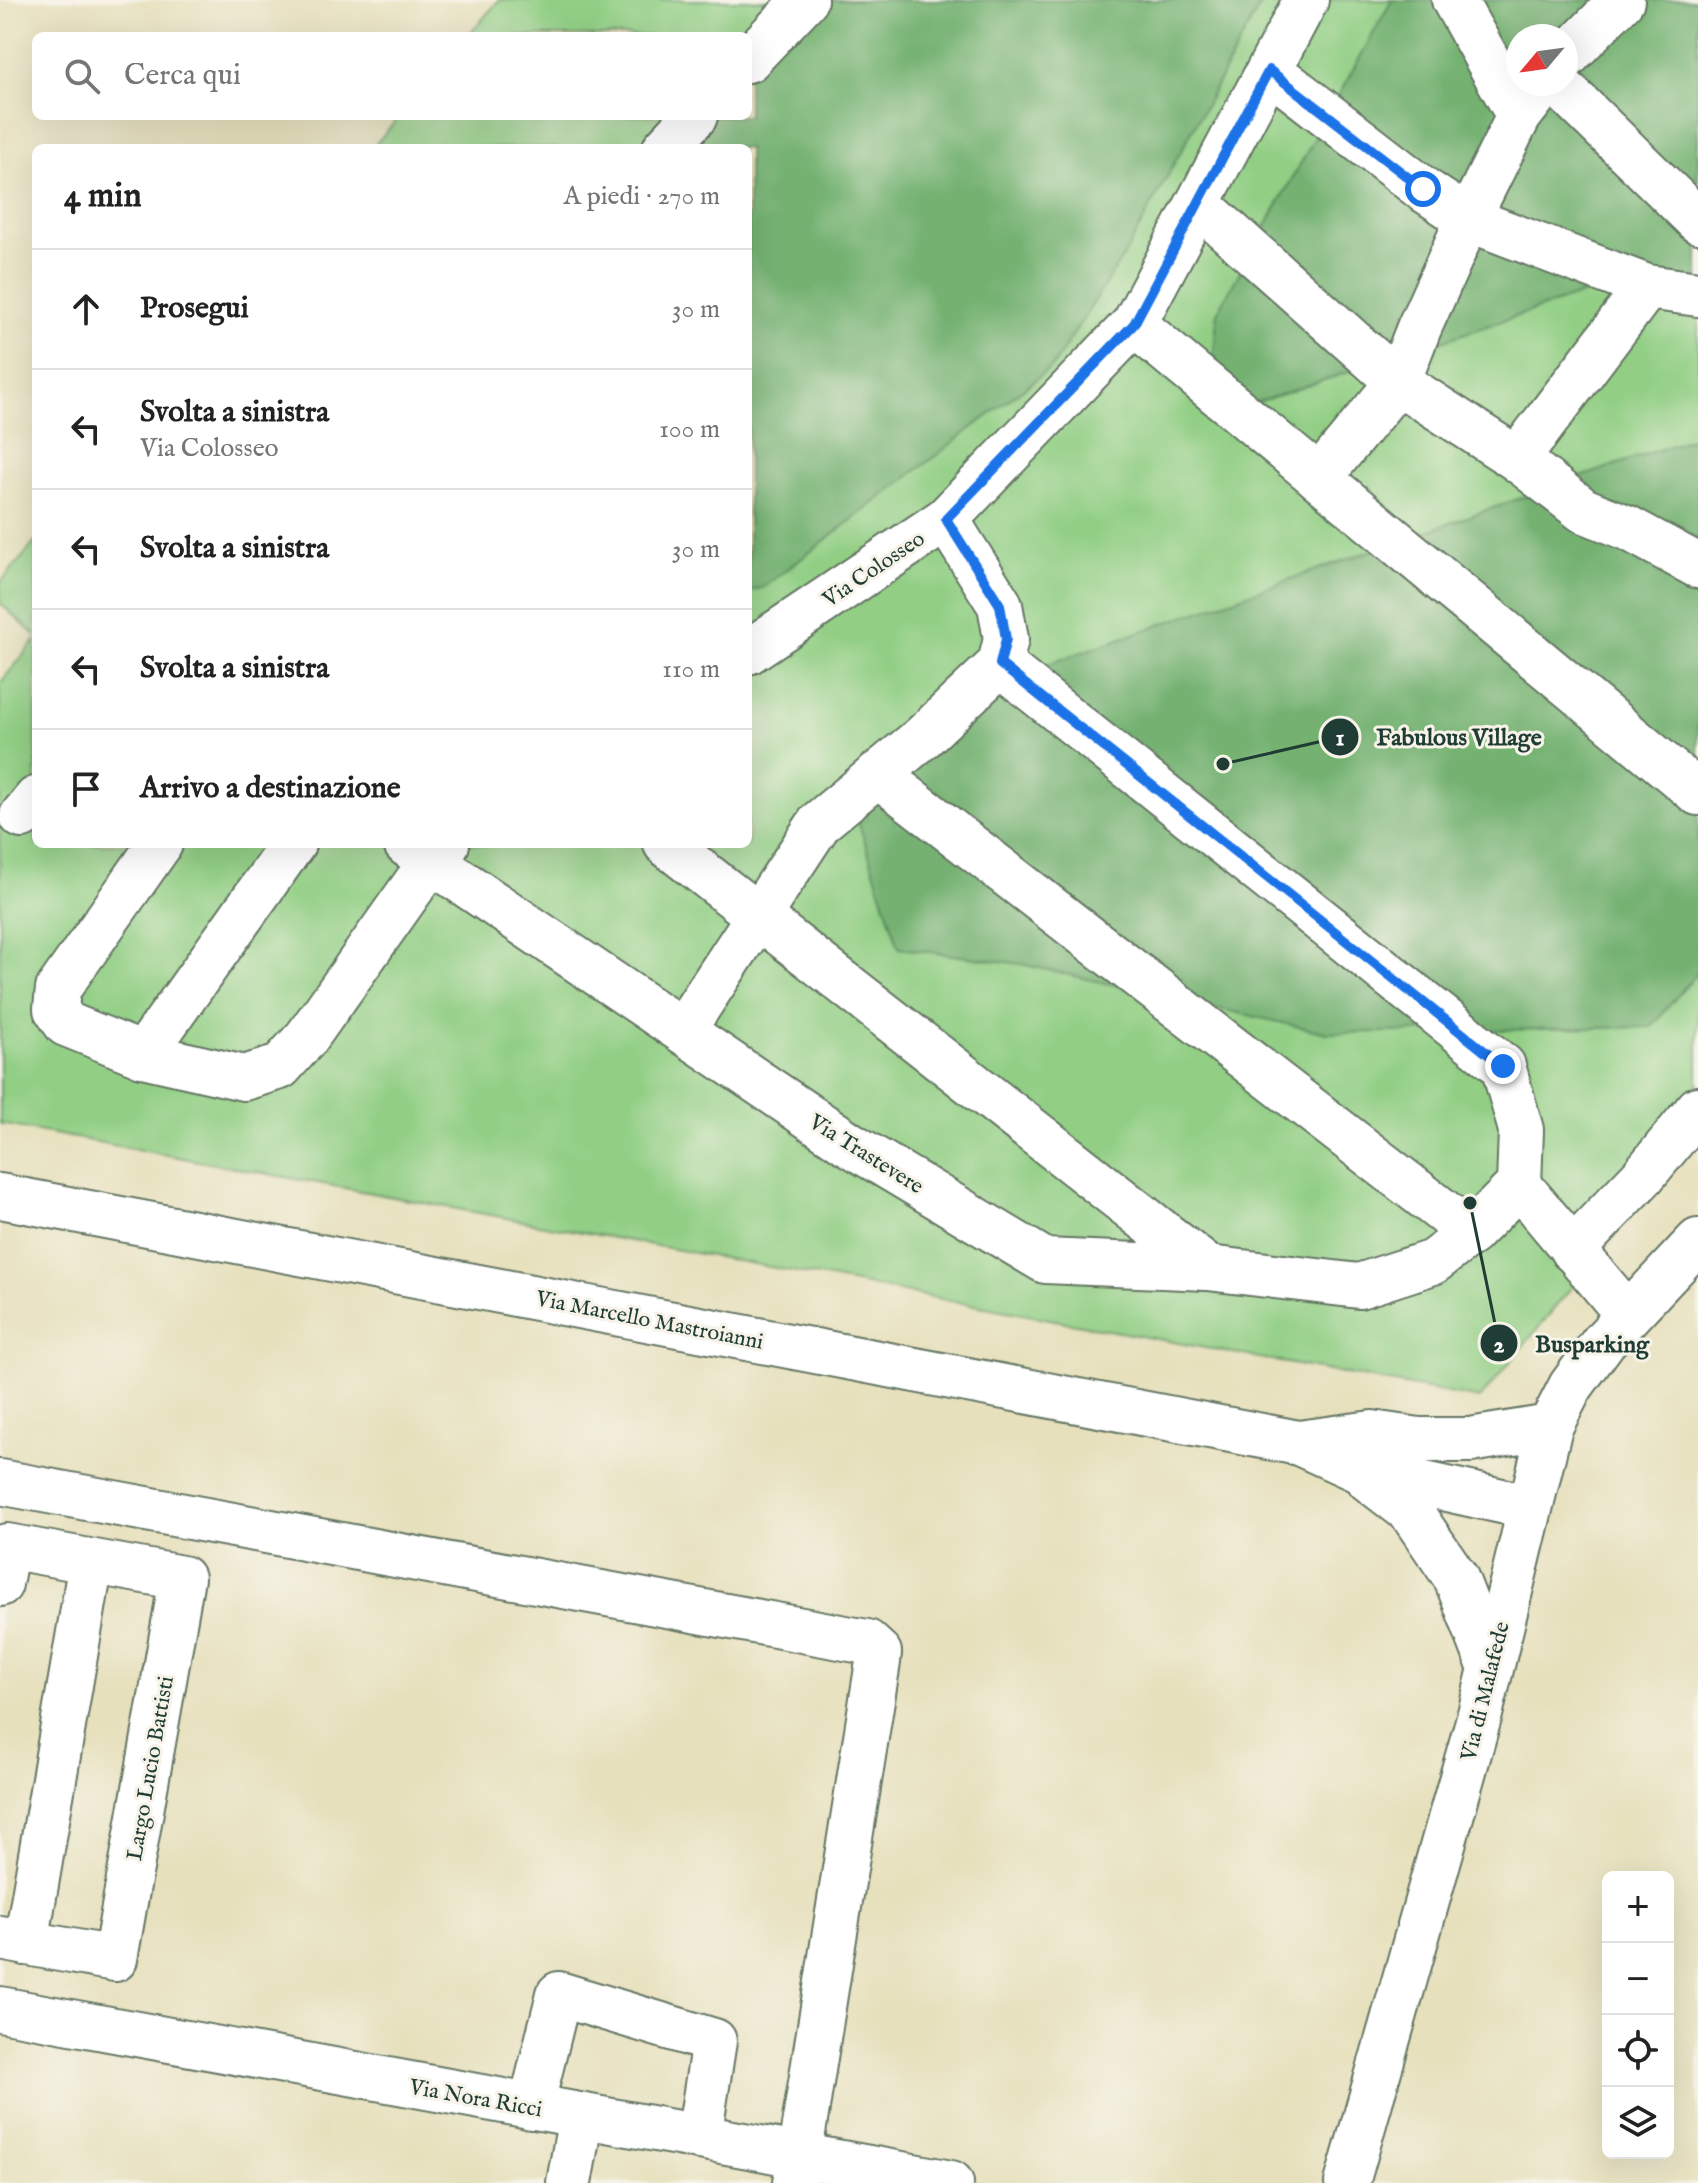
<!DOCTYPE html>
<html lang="it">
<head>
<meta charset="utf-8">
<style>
  body { margin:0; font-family:"IM FELL English",serif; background:#f6f6f6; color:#222 }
  .controls { position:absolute; right:24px; bottom:24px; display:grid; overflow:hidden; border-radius:12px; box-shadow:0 8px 32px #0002 }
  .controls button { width:72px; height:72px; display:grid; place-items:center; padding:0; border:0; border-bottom:2px solid #e0e0e0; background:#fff; color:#222; font:40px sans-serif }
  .compass { position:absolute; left:1506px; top:24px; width:72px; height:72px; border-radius:50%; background:#fff; box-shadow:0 8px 32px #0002; rotate:241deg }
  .stop { position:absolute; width:24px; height:24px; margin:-18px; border:6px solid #1a73e8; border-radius:50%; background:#fff }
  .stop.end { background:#1a73e8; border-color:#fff; box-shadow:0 2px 8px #0008 }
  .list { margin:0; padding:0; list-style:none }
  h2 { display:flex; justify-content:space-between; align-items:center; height:104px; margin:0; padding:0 32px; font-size:34px }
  h2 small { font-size:26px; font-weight:400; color:#767676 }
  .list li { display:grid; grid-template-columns:52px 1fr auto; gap:24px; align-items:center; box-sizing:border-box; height:120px; padding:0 32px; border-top:2px solid #e0e0e0 }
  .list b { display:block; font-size:30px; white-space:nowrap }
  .list p { margin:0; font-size:26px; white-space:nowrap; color:#767676 }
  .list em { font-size:26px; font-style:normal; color:#767676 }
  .icon { flex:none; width:44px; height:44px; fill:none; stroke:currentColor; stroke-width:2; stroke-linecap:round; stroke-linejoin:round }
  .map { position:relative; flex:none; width:1698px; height:2183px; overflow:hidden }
  .search { position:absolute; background:#fff; box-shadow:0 8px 32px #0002; left:32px; top:32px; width:720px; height:88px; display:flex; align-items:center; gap:20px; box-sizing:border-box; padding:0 28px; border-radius:12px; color:#767676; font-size:30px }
  .panel { position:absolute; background:#fff; box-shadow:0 8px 32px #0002; left:32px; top:144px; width:720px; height:704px; border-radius:12px }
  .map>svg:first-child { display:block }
  .green { fill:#92cf85; stroke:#58865c; stroke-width:2; fill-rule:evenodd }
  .forest { fill:#75b272; stroke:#4a7853; stroke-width:2; fill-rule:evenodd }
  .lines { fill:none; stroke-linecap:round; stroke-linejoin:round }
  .minor-casing { stroke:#657664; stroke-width:48 }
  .minor { stroke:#fff; stroke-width:44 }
  .route { stroke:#1a73e8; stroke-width:10 }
  .labels { text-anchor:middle; stroke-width:6; stroke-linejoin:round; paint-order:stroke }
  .street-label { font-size:22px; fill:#1f3d34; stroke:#f7f3e8 }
  .leader { fill:none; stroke:#1f3d34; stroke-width:3 }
  .callout-dot { fill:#1f3d34; stroke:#f7f3e8; stroke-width:3 }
  .mark-label { font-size:24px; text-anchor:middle; font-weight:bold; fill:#fff }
  .callout-label { font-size:24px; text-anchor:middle; font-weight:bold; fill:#1f3d34; stroke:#f7f3e8; stroke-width:6; stroke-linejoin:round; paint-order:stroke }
</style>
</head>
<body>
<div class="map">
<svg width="1698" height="2183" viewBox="0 0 1698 2183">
  <rect width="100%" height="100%" fill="#f7f3e8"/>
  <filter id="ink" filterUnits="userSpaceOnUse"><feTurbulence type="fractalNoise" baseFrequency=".0125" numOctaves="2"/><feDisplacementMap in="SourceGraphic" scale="16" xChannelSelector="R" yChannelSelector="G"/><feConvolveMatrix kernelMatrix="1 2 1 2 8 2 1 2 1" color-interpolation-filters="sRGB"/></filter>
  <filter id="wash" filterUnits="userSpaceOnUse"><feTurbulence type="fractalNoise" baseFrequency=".006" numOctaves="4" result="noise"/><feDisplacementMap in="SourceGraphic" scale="32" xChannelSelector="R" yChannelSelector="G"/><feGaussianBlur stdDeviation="1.8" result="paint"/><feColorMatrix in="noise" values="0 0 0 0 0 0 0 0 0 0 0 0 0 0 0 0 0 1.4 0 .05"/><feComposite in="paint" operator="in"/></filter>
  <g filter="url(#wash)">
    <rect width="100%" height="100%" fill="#e6e0bc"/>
    <g class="green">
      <path d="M499 0H1698V1133L1480 1399 0 1124V683L36 640V844H748V148H372L400 116H748V36H468ZM1518 36H1566V84H1518Z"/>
      <polygon points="36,541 36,636 0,603 0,583"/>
    </g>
    <g class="forest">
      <polygon points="814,0 1263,0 1129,247 1053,366 764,587 748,592 748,148 674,148 704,116 748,116 748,70"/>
      <path d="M1392 0H1698V291L1634 277 1207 419 1218 311ZM1518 36H1566V84H1518Z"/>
      <polygon points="1698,436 1698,972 1651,1027 1327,1033 1021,964 899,948 850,796 951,698"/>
    </g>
  </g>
  <g filter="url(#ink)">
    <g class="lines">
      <defs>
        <g id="minor">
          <polyline points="1454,0 1519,116"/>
          <polyline points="1566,57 1622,0"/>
          <polyline points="748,60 805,0"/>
          <polyline points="1269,70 1423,189 1468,219 1647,287 1698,294"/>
          <polyline points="1558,84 1698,221"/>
          <polyline points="665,148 695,116"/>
          <polyline points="1198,204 1398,382 1517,459 1583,510 1628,528 1698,566"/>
          <polyline points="1134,324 1698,793"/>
          <polyline points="1517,459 1647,287"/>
          <polyline points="1319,478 1398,382 1419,328 1468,219 1519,116 1544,84"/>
          <polyline points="748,652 946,519 1134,324 1306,0"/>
          <polyline points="877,774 1471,1233"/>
          <polyline points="22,816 36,799"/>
          <polyline points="160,844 58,989 56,1009 66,1024 143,1055 244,1078 280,1067 307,1037 432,860 447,844"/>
          <polyline points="406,844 848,1143 1045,1261 1208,1268 1359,1286 1433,1262 1471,1233 1519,1185 1521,1130 1503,1066 1000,664"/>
          <polyline points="666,844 1208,1268"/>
          <polyline points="683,1030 820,822 923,737 1000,664 1006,639 1000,605 946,519"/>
          <polyline points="143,1055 293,844"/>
          <polyline points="1519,1185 1628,1315"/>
          <polyline points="0,1196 1299,1443 1356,1469 1529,1507"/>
          <polyline points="1572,1250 1643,1176 1698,1109"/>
          <polyline points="1299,1443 1372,1433 1419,1440 1470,1440 1550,1427"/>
          <polyline points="1367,1478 1411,1512 1456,1578 1490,1666"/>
          <polyline points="0,1482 867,1642 879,1653 878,1662 795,2183"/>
          <polyline points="0,1584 7,1546 182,1578 115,1959 0,1938"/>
          <polyline points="26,1943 91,1562"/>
          <polyline points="0,2009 951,2183"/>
          <polyline points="531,2107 559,1994 714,2041 699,2137"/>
          <polyline points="569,2183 581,2116"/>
          <polyline points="1347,2183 1480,1714 1550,1427 1571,1386 1604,1341 1698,1241"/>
        </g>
      </defs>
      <use href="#minor" class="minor-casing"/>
      <use href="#minor" class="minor"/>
    </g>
  </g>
  <g class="lines" filter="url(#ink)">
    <polyline class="route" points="1423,189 1269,70 1134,324 946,519 1000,605 1006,639 1000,664 1503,1066"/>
  </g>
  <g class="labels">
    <g class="street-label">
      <text transform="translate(873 568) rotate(-34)" y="8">Via Colosseo</text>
      <text transform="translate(867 1153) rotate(32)" y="8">Via Trastevere</text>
      <text transform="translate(650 1319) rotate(11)" y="8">Via Marcello Mastroianni</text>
      <text transform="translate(1484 1691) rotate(-76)" y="8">Via di Malafede</text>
      <text transform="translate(149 1768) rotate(-80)" y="8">Largo Lucio Battisti</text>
      <text transform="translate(476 2097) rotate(10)" y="8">Via Nora Ricci</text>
    </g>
  </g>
  <path class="leader" d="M1223 764L1340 737M1470 1203L1499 1343"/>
  <g class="callout-dot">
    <circle cx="1223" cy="764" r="8"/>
    <circle cx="1470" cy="1203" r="8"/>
    <circle cx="1340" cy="737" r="20"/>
    <circle cx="1499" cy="1343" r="20"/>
  </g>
  <g class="mark-label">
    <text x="1340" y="745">1</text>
    <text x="1499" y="1352">2</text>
  </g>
  <g class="callout-label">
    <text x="1459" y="745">Fabulous Village</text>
    <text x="1592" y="1352">Busparking</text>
  </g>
</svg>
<div class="controls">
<button>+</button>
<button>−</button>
<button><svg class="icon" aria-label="locate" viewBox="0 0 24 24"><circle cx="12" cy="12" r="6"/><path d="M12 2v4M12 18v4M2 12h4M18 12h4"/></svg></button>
<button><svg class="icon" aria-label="layers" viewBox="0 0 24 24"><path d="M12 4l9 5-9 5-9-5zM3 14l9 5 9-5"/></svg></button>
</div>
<svg class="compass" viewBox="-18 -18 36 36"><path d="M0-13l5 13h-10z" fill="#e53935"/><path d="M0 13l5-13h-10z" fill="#767676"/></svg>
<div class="stop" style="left:1423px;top:189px"></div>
<div class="stop end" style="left:1503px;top:1066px"></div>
<div class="search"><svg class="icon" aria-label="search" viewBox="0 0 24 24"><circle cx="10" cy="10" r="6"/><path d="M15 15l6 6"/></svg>Cerca qui</div>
<section class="panel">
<h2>4 min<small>A piedi · 270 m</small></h2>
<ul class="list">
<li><svg class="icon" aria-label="ahead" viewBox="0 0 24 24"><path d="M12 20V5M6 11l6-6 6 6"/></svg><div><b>Prosegui</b></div><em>30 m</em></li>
<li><svg class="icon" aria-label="left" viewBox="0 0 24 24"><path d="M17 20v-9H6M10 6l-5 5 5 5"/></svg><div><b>Svolta a sinistra</b><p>Via Colosseo</p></div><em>100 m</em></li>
<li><svg class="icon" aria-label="left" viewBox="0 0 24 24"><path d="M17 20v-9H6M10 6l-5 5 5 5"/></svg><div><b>Svolta a sinistra</b></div><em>30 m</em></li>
<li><svg class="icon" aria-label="left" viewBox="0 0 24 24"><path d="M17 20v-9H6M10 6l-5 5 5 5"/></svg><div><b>Svolta a sinistra</b></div><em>110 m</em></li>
<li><svg class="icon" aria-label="arrive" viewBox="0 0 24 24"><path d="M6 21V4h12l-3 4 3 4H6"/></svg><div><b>Arrivo a destinazione</b></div></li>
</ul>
</section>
</div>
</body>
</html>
